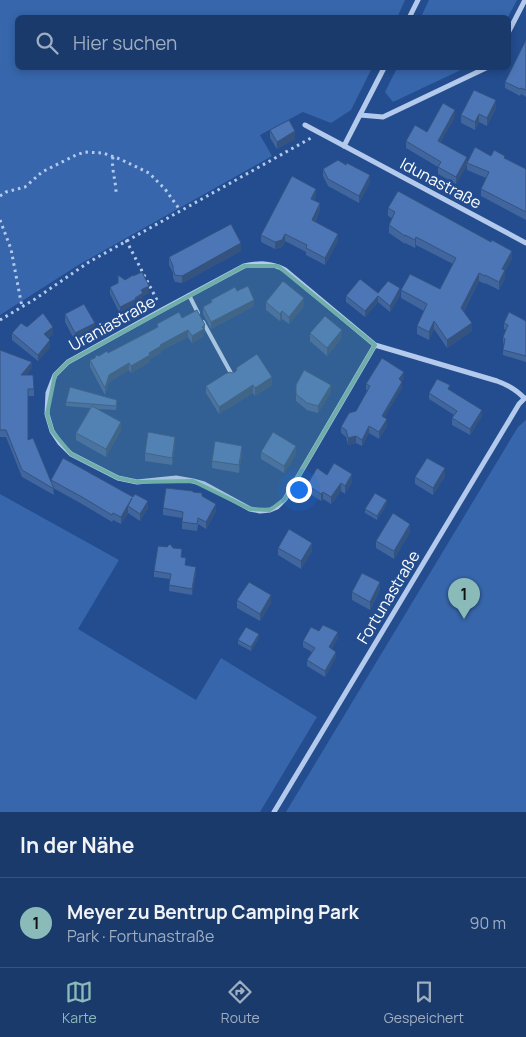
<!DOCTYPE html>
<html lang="de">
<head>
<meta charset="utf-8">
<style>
  body { margin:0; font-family:Manrope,sans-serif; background:#274573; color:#f1f3f6 }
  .you { position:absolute; left:298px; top:489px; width:18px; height:18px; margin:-12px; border:4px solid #fff; border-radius:50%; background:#1a73e8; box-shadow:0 0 0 8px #1a73e833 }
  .badge { display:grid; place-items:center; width:32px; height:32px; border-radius:50%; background:#8bbbb9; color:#111; font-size:16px; font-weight:700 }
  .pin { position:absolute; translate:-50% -41px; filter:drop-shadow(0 1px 2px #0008) }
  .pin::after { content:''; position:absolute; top:26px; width:18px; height:15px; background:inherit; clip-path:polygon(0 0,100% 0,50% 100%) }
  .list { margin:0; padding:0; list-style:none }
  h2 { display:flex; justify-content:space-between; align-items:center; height:65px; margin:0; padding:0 20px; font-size:21px }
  h2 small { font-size:16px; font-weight:400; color:#9fadc1 }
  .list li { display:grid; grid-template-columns:32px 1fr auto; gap:15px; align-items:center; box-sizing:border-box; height:90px; padding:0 20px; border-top:1px solid #38547e }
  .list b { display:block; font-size:19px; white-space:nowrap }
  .list p { margin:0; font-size:16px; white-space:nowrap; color:#9fadc1 }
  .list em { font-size:16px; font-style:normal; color:#9fadc1 }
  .icon { flex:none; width:28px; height:28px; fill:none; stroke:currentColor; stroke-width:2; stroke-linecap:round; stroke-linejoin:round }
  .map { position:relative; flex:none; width:526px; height:812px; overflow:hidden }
  .search { position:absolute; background:#1a3a6b; box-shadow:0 2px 8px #0003; left:15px; right:15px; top:15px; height:55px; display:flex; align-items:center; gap:12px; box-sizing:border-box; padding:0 18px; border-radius:8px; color:#9fadc1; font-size:19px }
  .sheet { height:155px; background:#1a3a6b }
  nav { display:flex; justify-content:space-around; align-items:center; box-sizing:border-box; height:70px; border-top:1px solid #38547e; background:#1a3a6b; font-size:14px; color:#9fadc1 }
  nav a { display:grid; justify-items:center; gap:2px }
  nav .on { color:#8bbbb9 }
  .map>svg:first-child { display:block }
  .green { fill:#3766ac }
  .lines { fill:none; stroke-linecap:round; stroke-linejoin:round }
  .path { stroke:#b4caec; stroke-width:3; stroke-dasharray:2.5 4; stroke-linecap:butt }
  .service { stroke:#b4caec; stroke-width:4 }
  .minor { stroke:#b4caec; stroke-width:5 }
  .wall { fill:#41659d }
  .shaded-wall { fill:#35537f }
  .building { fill:#4c76b6; stroke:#35537f }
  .marked { fill:#6fada8; fill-opacity:0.2; stroke:#6fada8; stroke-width:4; stroke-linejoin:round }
  .labels { text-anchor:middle; stroke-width:5; stroke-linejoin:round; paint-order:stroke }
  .street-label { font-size:16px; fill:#fff; stroke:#234d8f }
</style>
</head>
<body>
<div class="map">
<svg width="526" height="812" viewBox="0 0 526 812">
  <rect width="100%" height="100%" fill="#234d8f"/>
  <g class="green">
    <polygon points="0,0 405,0 397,18 18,18 18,68 372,68 351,110 331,123 303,112 260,135 272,156 80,264 0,315"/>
    <polygon points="429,0 517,0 508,17 421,17"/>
    <polygon points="397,68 465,68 393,102 385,92"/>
    <polygon points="526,420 526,812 286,812 518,427"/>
    <polygon points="0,494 119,560 78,629 196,700 221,658 317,717 260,812 0,812"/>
  </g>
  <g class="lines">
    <g class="path">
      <path d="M113 157C111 168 116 181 116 193"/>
      <polyline points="0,196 6,192 25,187 42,172 76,155 85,152 103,153 120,159 149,173 165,189 180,210"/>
      <polyline points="0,220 11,249 14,265 22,307"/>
      <polyline points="126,240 158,302"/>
      <polyline points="0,320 35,299 89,262 311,138"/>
    </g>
    <g class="service">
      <polyline points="189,295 198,313"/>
      <polyline points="203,322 232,375"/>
    </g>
    <g class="minor">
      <polyline points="409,18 418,0"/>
      <polyline points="508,33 525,0"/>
      <polyline points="360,115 383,117 486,68"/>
      <polyline points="305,125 526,243"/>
      <polyline points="344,146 384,68"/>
      <path d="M375 345 285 499 277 507 270 510 260 511 250 509 204 484 193 481 176 478 137 482 118 478 71 454 60 443 52 431 47 414 48 393 55 375 68 362 162 310 244 266C258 263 271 262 285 270L375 345 497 381C508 385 516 389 524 398"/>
      <polyline points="274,812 519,404 525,398"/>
    </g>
  </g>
  <g class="wall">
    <polygon points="526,40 526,97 521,94 520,96 505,88 505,82"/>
    <polygon points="496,108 487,126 479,122 475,130 461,123 461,115"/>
    <polygon points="455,117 440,143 467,162 491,156 505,158 526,169 526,220 481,196 481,189 486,178 467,170 467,165 456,184 438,174 438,167 406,148 406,141 427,132"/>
    <polygon points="270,130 295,139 277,149 270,138"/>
    <polygon points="323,169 370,182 359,203 328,186 323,176"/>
    <polygon points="316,196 314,200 320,210 315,222 338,241 325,265 306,255 306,252 285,241 282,247 275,249 261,242 261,235"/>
    <polygon points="388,208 512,259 505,271 505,278 499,290 485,283 485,284 479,281 464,311 472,331 447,348 434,329 429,340 417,334 417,326 424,311 401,298 401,290 440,289 453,264 416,245 415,248 405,243 405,244 389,233 389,225 392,218 388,216"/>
    <polygon points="241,251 182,283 175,282 173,277 173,273 169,265 169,257"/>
    <polygon points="125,280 149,293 143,296 143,300 136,304 136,306 120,314 110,294 110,287"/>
    <polygon points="237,291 254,306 211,329 203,314 203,307 211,303 211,300"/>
    <polygon points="378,293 400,295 390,312 378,302 365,317 346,302 346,296"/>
    <polygon points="266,302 304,306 289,324 282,319 280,321 266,310"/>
    <polygon points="65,314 95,331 75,341 65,322"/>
    <polygon points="182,318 205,332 204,333 204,336 192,343 188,337 161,351 161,353 150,359 150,362 131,373 129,370 109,382 105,395 90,367 90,360 99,356 108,353 157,328 157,324"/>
    <polygon points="526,321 526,362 503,355 503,350 504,344 503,343 503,337 506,330 504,329 504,323"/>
    <polygon points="27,327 53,334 48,338 50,347 38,361 12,340 12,333"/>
    <polygon points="310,333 342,338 327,356 310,341"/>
    <polygon points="0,350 32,368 26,375 34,389 34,396 28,396 28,440 51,482 51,480 148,508 140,521 128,513 121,524 113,520 112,522 82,504 53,488 54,495 22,477 6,437 0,437"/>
    <polygon points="236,368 272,385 255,396 253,393 219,414 206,393 206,386 235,372 236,371"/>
    <polygon points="404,378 402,381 402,388 384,417 387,426 379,439 369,433 362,446 356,443 348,445 346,437 341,433 341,427 356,411 368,391 366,390 366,384"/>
    <polygon points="296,385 331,392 318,413 307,410 296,401"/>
    <polygon points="450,390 482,416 470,435 452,425 452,418 454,415 429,399 429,393"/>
    <polygon points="66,402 117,403 116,410 97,409 121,430 106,457 76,440 76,433 90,408 66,406"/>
    <polygon points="175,444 172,465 145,461 145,453"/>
    <polygon points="261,452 296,454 284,473 261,459"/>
    <polygon points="242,453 239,473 212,468 212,461"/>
    <polygon points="327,475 352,482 345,494 341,491 331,504 323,499 321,501 307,492 307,485"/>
    <polygon points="445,476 433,495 415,484 415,477"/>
    <polygon points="193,492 202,496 216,511 206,529 198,524 197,531 182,529 182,518 163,515 163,508"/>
    <polygon points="387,504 377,520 365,513 365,509"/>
    <polygon points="410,532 394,559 376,548 376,541"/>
    <polygon points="278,548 312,551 301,569 278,555"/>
    <polygon points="181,557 186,566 196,573 192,595 169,591 170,579 154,577 154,571"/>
    <polygon points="380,590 370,610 352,600 352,592"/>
    <polygon points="237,600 271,603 260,621 237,608"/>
    <polygon points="319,631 338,638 332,648 336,657 325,677 307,666 307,660 312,652 303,647 303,641"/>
    <polygon points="259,638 251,651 238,644 238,640"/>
  </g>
  <g class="shaded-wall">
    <polygon points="496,100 496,108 487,126 487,118"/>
    <polygon points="455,110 455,117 438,148 438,141"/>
    <polygon points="479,114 479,122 475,130 475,122"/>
    <polygon points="295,131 295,139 277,149 277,142"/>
    <polygon points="467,157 467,165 456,184 456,177"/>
    <polygon points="370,175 370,182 359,203 359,196"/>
    <polygon points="316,189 316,196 311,206 311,199"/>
    <polygon points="320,203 320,210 312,227 312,220"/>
    <polygon points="285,234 285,241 282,247 275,249 275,242"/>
    <polygon points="338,234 338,241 325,265 325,258"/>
    <polygon points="416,237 416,245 415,248 415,240"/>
    <polygon points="241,243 241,251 182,283 182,276"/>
    <polygon points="512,251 512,259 505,271 505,278 499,290 499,282 502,269"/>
    <polygon points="479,273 479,281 461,316 461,308"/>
    <polygon points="149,286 149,293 143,296 143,300 136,304 136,306 120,314 120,307 135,298 141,290"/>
    <polygon points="400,288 400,295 390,312 390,306"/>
    <polygon points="378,296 378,302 365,317 365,311"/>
    <polygon points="304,298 304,306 289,324 289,317"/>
    <polygon points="254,300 254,306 211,329 211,322"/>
    <polygon points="282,311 282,319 280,321 280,314"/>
    <polygon points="434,321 434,329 429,340 429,332"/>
    <polygon points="95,323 95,331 75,341 75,333"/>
    <polygon points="472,323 472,331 447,348 447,340"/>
    <polygon points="205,325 204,336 192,343 192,336"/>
    <polygon points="53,327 53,334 44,341 44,334"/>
    <polygon points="188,330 188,337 161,351 161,353 150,359 150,362 131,373 131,366 149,353 160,345"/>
    <polygon points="342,330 342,338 327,356 327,348"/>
    <polygon points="50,340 50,347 38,361 38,355"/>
    <polygon points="32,362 32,368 21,381 21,375"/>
    <polygon points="129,363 129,370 109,382 105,395 105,388 109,375"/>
    <polygon points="404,372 404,378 399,386 399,379"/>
    <polygon points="272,377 272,385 255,396 255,388"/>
    <polygon points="402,382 402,388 382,422 382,416"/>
    <polygon points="253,385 253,393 219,414 219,407"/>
    <polygon points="331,385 331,392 318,413 318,406"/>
    <polygon points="482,410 482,416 470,435 470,429"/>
    <polygon points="387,419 387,426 379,439 379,432"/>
    <polygon points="121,422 121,430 106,457 106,449"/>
    <polygon points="369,426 369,433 362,446 362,440"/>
    <polygon points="356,436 356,443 348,445 348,438"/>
    <polygon points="175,437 175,444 172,465 172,458"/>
    <polygon points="242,446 242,453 239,473 239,465"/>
    <polygon points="296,446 296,454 284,473 284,466"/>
    <polygon points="445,468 445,476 433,495 433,488"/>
    <polygon points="352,474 352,482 345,494 345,486"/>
    <polygon points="341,483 341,491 331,504 331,497"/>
    <polygon points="323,492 323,499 321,501 321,494"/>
    <polygon points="132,498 128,506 128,513 121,524 121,517"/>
    <polygon points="387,500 387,504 377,520 377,516"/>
    <polygon points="148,501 148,508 140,521 140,514"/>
    <polygon points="216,504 216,511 206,529 206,522"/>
    <polygon points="410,524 410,532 394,559 394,551"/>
    <polygon points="312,543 312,551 301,569 301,561"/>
    <polygon points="196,567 196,573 192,595 192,589"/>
    <polygon points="380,582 380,590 370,610 370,602"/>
    <polygon points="271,595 271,603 260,621 260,614"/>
    <polygon points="338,632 338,638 329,653 329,647"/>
    <polygon points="259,634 259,638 251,651 251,647"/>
    <polygon points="336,652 336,657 325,677 325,671"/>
  </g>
  <g class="building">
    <polygon points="526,40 526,90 521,88 520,89 505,82"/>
    <polygon points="474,90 496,100 487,118 479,114 475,122 461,115"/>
    <polygon points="443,103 455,110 438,141 467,157 456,177 438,167 441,162 406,141 415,125 427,132"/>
    <polygon points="289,120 295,131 277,142 270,130"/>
    <polygon points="475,147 491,156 494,150 505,156 504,158 526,169 526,212 481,189 489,172 467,163"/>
    <polygon points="338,160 346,165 347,163 370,175 359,196 328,179 323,169"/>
    <polygon points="292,176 316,189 311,199 320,203 312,220 338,234 325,258 306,248 307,245 285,234 282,240 275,242 261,235"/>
    <polygon points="398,191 491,242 492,240 512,251 502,269 505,270 499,282 485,275 485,276 479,273 461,308 472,323 447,340 434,321 429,332 417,326 427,304 401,290 410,274 440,289 456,258 416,237 415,240 405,235 405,236 389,225 395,212 388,208"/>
    <polygon points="231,224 241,243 182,276 175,275 173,269 173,266 169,257"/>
    <polygon points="142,272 149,286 141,290 143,293 135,298 136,299 120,307 110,287 118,283 118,275 125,280 133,275 133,276"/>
    <polygon points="360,279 378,293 388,281 400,288 390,306 378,296 365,311 346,296"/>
    <polygon points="283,281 304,298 289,317 282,311 280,314 266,302"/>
    <polygon points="248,286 254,300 211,322 203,307 212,302 211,300 235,287 237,291"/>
    <polygon points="84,304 95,323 75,333 65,314"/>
    <polygon points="197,310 205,325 202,327 204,329 192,336 188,330 160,345 161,346 149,353 150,355 131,366 129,363 109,375 105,388 90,360 95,358 96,355 99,356 107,351 108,353 158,327 157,324 179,312 182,318"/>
    <polygon points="509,312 526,321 526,356 503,350 505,339 503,337 508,325 504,323"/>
    <polygon points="43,313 53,327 44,334 50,340 38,355 12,333 21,323 27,327"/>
    <polygon points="325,316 342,330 327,348 310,333"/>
    <polygon points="0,350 32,362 21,375 33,375 34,389 28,389 28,440 33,438 54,489 22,470 6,430 0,430"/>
    <polygon points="257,354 272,377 255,388 253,385 219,407 206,386 225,374 230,372 232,373 235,372 237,370 236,368"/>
    <polygon points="382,358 404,372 399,379 402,382 382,416 387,419 379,432 369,426 362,440 356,436 348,438 346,430 341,427 349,413 356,411 370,386 366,384"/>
    <polygon points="304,370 331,385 318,406 307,403 296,394 296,385"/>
    <polygon points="437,379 450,385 448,389 482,410 470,429 452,418 457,411 429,393"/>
    <polygon points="70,387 117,400 116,406 66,402"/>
    <polygon points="92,406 121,422 106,449 76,433"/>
    <polygon points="148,432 175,437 172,458 145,453"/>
    <polygon points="273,432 296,446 284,466 261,452"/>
    <polygon points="215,441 242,446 239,465 212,461"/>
    <polygon points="63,458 133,497 135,494 148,501 140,514 128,506 132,498 121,517 113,513 112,515 82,497 51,480"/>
    <polygon points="427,458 445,468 433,488 415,477"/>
    <polygon points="334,463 352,474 345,486 341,483 331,497 323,492 321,494 307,485 317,468 327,475"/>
    <polygon points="166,488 193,491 193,492 202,493 202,496 216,504 206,522 198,518 197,524 182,522 183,512 163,508"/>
    <polygon points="375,493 387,500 377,516 365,509"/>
    <polygon points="393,513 410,524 394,551 376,541"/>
    <polygon points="289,529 312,543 301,561 278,548"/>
    <polygon points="170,544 173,548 182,549 181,557 186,558 185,565 196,567 192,589 169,585 171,574 154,571 158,546 167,547"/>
    <polygon points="362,573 380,582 370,602 352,592"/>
    <polygon points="249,582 271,595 260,614 237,600"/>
    <polygon points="323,625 338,632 329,647 336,652 325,671 307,660 315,648 303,641 311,627 319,631"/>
    <polygon points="246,627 259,634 251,647 238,640"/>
  </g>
  <path class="marked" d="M244 266H278L375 345 285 499 270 510 250 509 193 481 137 482 118 478 71 454 52 431 47 414 55 375 68 362Z"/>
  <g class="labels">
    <g class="street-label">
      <text transform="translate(441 183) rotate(28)" y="6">Idunastraße</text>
      <text transform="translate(112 323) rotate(-29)" y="6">Uraniastraße</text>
      <text transform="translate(388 597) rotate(-59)" y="6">Fortunastraße</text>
    </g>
  </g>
</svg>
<div class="you"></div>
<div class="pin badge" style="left:464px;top:619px">1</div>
<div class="search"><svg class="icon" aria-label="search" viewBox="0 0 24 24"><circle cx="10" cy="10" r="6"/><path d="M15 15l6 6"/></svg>Hier suchen</div>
</div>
<section class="sheet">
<h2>In der Nähe<small></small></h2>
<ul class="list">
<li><span class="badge">1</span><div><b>Meyer zu Bentrup Camping Park</b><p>Park · Fortunastraße</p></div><em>90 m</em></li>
</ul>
</section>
<nav>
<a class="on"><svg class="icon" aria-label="map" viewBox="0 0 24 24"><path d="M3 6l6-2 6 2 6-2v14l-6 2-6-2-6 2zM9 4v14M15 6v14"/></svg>Karte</a>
<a><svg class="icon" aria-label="directions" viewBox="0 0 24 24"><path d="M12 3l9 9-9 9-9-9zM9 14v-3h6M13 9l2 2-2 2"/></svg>Route</a>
<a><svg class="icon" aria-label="saved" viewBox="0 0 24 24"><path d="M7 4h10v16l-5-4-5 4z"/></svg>Gespeichert</a>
</nav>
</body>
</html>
